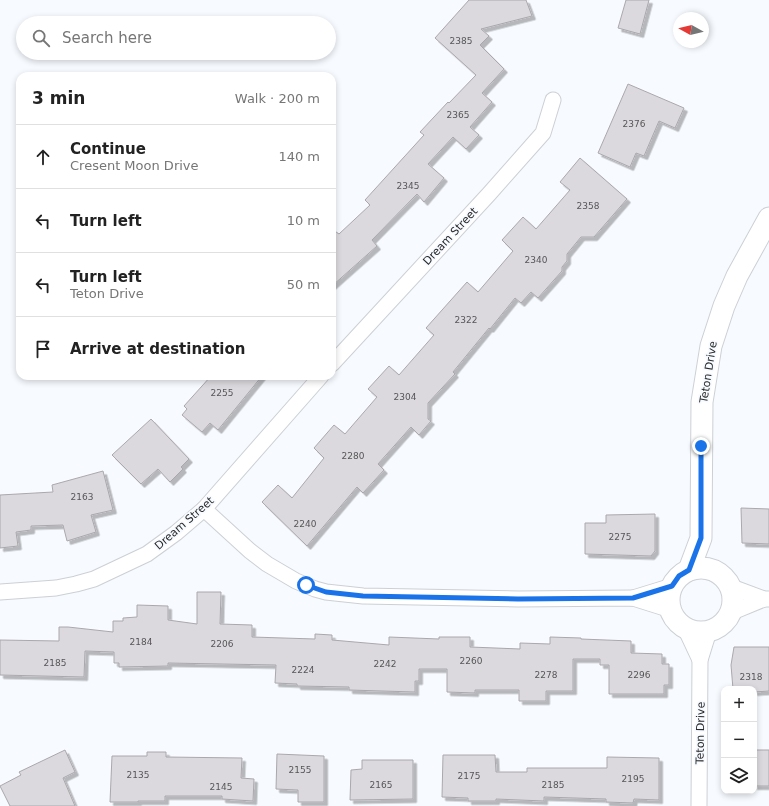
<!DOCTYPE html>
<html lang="en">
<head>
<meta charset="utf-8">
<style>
  body { margin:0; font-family:"DejaVu Sans",sans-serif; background:#f2f2f2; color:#222 }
  .controls { position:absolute; right:12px; bottom:12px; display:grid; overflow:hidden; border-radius:8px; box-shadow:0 2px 6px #0003 }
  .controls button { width:36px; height:36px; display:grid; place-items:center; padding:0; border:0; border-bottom:1px solid #e0e0e0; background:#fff; color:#222; font:20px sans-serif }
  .compass { position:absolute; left:673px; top:12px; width:36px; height:36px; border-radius:50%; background:#fff; box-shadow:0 2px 6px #0003; rotate:278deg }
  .stop { position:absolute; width:12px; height:12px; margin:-9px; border:3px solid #1a73e8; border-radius:50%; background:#fff }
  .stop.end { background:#1a73e8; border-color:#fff; box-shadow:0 1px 4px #0008 }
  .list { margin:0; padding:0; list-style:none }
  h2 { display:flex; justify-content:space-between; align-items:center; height:52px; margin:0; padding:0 16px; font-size:17px }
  h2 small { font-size:13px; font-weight:400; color:#767676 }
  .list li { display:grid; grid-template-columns:26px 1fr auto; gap:12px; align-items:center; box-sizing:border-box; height:64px; padding:0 16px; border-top:1px solid #e0e0e0 }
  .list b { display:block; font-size:15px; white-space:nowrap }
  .list p { margin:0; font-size:13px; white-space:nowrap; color:#767676 }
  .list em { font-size:13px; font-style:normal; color:#767676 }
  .icon { flex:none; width:22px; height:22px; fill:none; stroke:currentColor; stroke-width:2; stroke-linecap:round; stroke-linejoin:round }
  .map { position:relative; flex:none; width:769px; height:806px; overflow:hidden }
  .search { position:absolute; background:#fff; box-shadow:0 2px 6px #0003; left:16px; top:16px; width:320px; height:44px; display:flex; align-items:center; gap:10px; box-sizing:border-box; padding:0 14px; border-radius:22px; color:#767676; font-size:15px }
  .panel { position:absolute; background:#fff; box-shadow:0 2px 6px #0003; left:16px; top:72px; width:320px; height:308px; border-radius:12px }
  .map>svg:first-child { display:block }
  .building { fill:#dcd9de; stroke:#aaa8ac; filter:url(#shadow) }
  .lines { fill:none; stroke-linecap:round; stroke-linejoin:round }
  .street-casing { stroke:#ccd0d4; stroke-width:17 }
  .secondary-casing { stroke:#ccd0d4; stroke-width:23 }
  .street { stroke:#fff; stroke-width:15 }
  .secondary { stroke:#fff; stroke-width:21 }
  .route { stroke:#1a73e8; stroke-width:5 }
  .labels { text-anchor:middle; stroke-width:3.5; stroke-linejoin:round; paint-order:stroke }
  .number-label { font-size:9px; fill:#555557 }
  .street-label { font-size:11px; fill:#28292a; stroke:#f7faff }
</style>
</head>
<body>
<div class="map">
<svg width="769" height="806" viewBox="0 0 769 806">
  <defs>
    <filter id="shadow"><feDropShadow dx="3.5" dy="3.5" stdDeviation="0" flood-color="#0004"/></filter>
  </defs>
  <rect width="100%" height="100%" fill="#f7faff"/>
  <g class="building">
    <polygon points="469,0 526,0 532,16 481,29 489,36 480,45 504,69 482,93 492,102 470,127 479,135 466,149 453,137 428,164 444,178 424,202 417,194 372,240 377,246 332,286 332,229 339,234 370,205 365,200 424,135 420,132 448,102 449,103 476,75 435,38"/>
    <polygon points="626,0 649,0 640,34 618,28"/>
    <polygon points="628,84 684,108 675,128 659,121 644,156 636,153 630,167 598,153"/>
    <polygon points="580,158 627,199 594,237 581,237 567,254 567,261 562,267 562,271 538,298 531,292 521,303 515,298 490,329 489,328 453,372 455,374 428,403 428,419 431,421 419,435 411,427 378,464 384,470 363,493 357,487 307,546 262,502 278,485 292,498 324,458 314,448 334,425 345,434 377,397 368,389 389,366 399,375 434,335 426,328 467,282 478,292 513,251 502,240 523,217 536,229 570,190 560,182"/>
    <polygon points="211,376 262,376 218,430 210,423 202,432 182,415 187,409 184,406"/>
    <polygon points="151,419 189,459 181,467 183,469 170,482 158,469 141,484 112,455"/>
    <polygon points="103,471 113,510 91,515 96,532 67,541 63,525 31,526 31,530 16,532 18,546 0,548 0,495 53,492 52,485"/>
    <polygon points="741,508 769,509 769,544 742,543"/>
    <polygon points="655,514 655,551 651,556 585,554 585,523 606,523 606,515"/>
    <polygon points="197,592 221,592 220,624 252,625 252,637 315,639 315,634 332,635 332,640 389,645 389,637 439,639 439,637 470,637 470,647 520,649 520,643 550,644 550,637 581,638 581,639 631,641 631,653 662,654 662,664 669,664 669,685 664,685 664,694 609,694 609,665 600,665 600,659 573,659 573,691 546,691 546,701 519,701 519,690 475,690 475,693 447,692 447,669 419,669 419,681 415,681 415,692 349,690 349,687 297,686 297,684 275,683 276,665 168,663 168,666 119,667 119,663 114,663 114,652 85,651 84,677 0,675 0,640 59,641 59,627 68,627 113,632 113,621 123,621 123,618 137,617 137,605 168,606 168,620 197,624"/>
    <polygon points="734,647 769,647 769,691 754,692 754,689 733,689 731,665"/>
    <polygon points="65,750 75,772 63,778 75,806 10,806 0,786 21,775 19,772"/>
    <rect x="754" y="750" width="15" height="36"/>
    <polygon points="147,752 166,752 166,757 242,758 241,778 254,779 253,801 222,799 222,796 165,796 165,801 138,801 138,802 110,802 112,756 147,756"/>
    <polygon points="277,754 324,756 324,802 298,802 298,790 276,789"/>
    <polygon points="443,755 495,755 496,772 527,772 527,768 607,768 607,757 659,758 659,800 634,799 633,803 606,802 606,799 544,797 544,801 496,799 496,801 468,801 468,798 442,797"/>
    <polygon points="362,760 413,760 413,799 350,800 351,770 362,769"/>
  </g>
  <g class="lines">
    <defs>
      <g id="street">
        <polyline points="332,364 489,194 543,133 553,100"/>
        <polyline points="204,509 250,551 267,564 296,581 315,589 326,592 363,596 518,599 633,598 671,610"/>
        <polyline points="729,586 764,599 769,599"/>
        <polyline points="0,592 56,588 76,584 94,579 147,554 176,533 204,509 321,376"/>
        <polyline points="633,598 672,586"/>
        <polyline points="730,613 764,599"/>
        <polyline points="685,628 700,660"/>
        <polyline points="699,806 700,660 709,631"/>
      </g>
      <g id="secondary">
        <circle cx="701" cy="600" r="32"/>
        <polyline points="689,570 701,538 702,402 711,346 724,306 737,276 769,218"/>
      </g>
    </defs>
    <use href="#street" class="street-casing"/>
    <use href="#secondary" class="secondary-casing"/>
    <use href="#street" class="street"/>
    <use href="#secondary" class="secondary"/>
  </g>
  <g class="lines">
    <polyline class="route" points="306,585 326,592 363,596 518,599 633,598 672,586 679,576 689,570 701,538 701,446"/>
  </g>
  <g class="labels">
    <g class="number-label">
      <text x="461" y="44">2385</text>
      <text x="458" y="118">2365</text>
      <text x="634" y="127">2376</text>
      <text x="408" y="189">2345</text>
      <text x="588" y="209">2358</text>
      <text x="536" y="263">2340</text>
      <text x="466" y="323">2322</text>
      <text x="222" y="396">2255</text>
      <text x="405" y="400">2304</text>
      <text x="353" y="459">2280</text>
      <text x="82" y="500">2163</text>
      <text x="305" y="527">2240</text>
      <text x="620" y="540">2275</text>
      <text x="141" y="645">2184</text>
      <text x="222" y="647">2206</text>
      <text x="471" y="664">2260</text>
      <text x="55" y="666">2185</text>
      <text x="385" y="667">2242</text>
      <text x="303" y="673">2224</text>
      <text x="546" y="678">2278</text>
      <text x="639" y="678">2296</text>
      <text x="751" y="680">2318</text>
      <text x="300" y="773">2155</text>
      <text x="138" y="778">2135</text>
      <text x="469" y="779">2175</text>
      <text x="633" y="782">2195</text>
      <text x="381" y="788">2165</text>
      <text x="553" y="788">2185</text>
      <text x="221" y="790">2145</text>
    </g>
    <g class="street-label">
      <text transform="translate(450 236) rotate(-47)" y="4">Dream Street</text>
      <text transform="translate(708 372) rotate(-81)" y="4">Teton Drive</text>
      <text transform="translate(184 523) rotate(-41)" y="4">Dream Street</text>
      <text transform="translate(700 733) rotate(-89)" y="4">Teton Drive</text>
    </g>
  </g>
</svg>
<div class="controls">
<button>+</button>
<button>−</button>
<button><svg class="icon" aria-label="layers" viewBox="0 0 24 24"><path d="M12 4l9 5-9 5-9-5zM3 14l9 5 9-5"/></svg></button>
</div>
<svg class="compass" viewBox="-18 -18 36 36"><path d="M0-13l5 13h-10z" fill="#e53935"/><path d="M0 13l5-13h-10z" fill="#767676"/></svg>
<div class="stop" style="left:306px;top:585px"></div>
<div class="stop end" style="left:701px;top:446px"></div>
<div class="search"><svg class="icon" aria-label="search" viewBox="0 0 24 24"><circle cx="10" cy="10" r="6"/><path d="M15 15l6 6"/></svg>Search here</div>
<section class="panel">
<h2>3 min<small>Walk · 200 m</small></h2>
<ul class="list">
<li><svg class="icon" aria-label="ahead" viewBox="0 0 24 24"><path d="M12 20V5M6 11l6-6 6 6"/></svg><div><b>Continue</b><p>Cresent Moon Drive</p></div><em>140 m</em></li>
<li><svg class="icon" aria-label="left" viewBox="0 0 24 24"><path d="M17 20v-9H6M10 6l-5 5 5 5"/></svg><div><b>Turn left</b></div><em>10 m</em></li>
<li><svg class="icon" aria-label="left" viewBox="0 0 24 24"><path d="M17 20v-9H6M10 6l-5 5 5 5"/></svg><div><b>Turn left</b><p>Teton Drive</p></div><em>50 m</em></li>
<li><svg class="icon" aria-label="arrive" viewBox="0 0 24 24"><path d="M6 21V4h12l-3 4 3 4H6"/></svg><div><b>Arrive at destination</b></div></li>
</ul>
</section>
</div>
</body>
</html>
